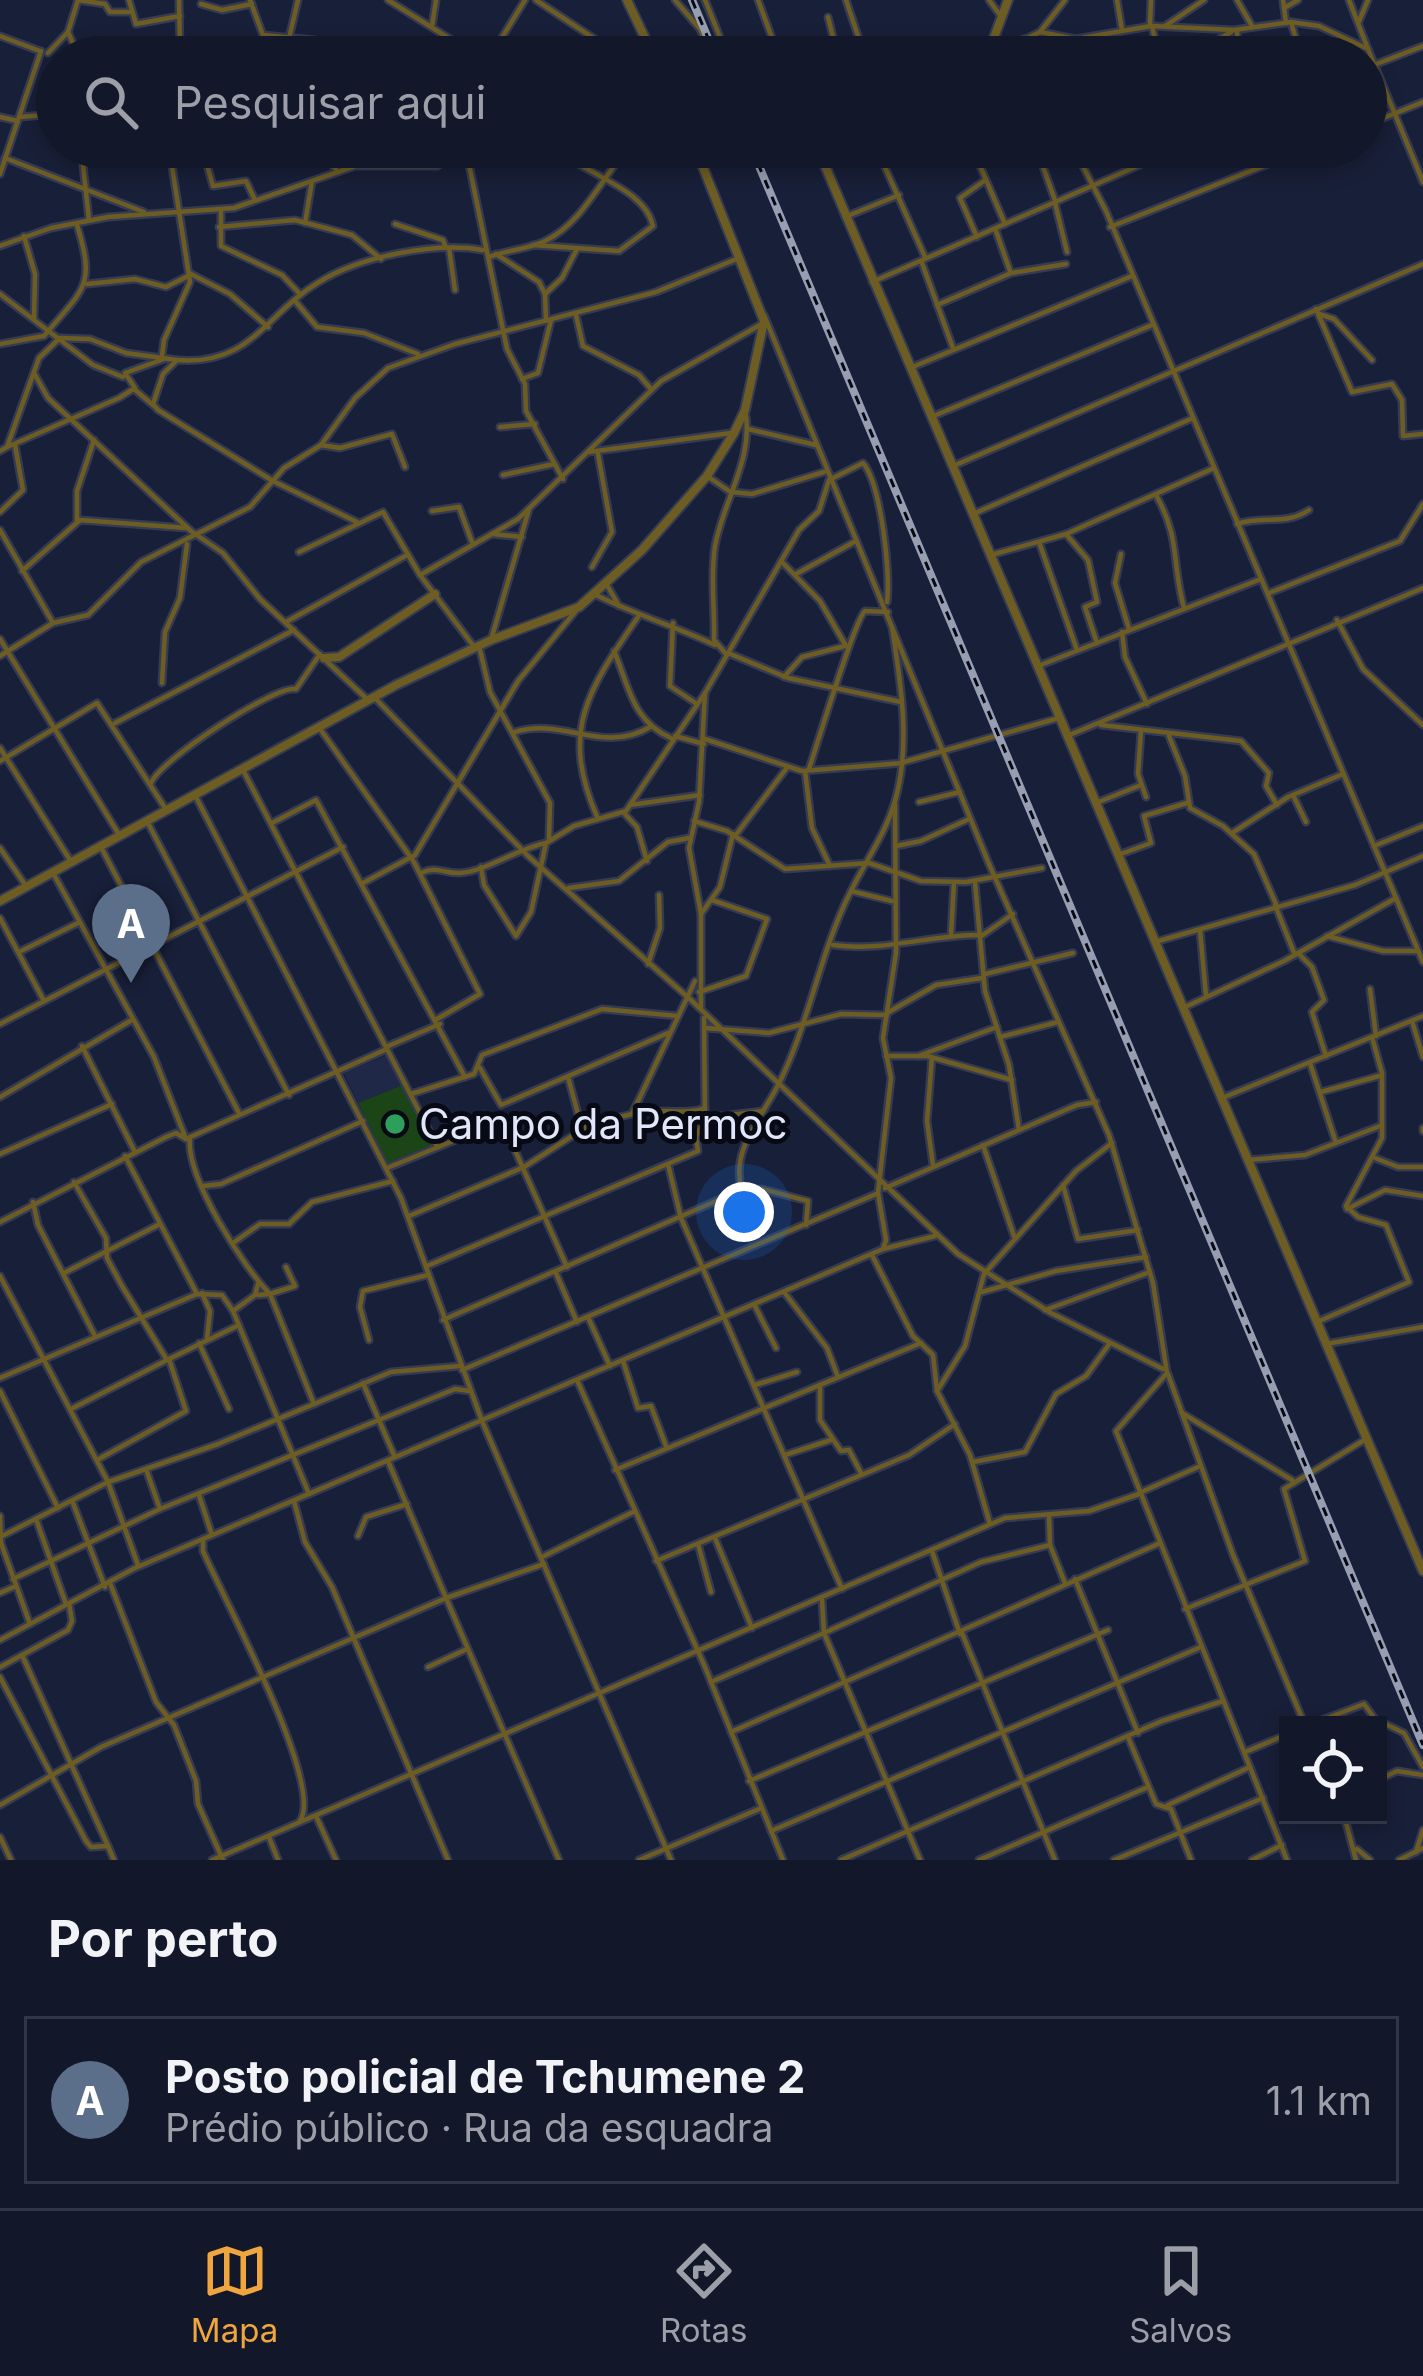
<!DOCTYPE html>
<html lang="pt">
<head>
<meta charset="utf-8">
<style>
  body { margin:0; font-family:Inter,sans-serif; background:#1f2436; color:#f1f3f6 }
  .controls { position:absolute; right:36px; bottom:36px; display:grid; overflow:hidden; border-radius:0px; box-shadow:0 6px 18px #0003 }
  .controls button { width:108px; height:108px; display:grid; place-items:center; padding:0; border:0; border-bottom:3px solid #313647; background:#12172a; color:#f1f3f6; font:60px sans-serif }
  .you { position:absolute; left:744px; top:1212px; width:42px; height:42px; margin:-30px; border:9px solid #fff; border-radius:50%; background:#1a73e8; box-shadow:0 0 0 18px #1a73e833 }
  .badge { display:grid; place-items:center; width:78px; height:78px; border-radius:50%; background:#f0a63f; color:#fff; font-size:39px; font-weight:700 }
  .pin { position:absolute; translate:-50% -99px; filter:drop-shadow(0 3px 6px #0008) }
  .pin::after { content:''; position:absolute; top:63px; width:42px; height:36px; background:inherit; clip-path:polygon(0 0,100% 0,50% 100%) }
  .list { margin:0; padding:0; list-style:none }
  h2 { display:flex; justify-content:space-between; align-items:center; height:156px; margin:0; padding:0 48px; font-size:51px }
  h2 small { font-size:39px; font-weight:400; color:#9c9fa8 }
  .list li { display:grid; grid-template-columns:78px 1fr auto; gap:36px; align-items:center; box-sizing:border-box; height:168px; margin:0 24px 24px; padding:0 24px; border:3px solid #313647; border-radius:0px }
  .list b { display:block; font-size:45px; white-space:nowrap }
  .list p { margin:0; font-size:39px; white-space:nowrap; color:#9c9fa8 }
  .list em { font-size:39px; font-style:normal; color:#9c9fa8 }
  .icon { flex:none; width:66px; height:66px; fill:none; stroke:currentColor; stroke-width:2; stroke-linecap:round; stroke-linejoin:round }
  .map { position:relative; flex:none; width:1423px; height:1860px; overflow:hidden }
  .search { position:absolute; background:#12172a; box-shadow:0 6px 18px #0003; left:36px; right:36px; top:36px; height:132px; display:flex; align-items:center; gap:30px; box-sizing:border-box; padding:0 42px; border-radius:66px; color:#9c9fa8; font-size:45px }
  .sheet { height:348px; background:#12172a }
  nav { display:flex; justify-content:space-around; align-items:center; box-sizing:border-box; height:168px; border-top:3px solid #313647; background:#12172a; font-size:33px; color:#9c9fa8 }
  nav a { display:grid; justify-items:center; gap:6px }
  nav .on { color:#f0a63f }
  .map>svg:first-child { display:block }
  .built { fill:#202847 }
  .green { fill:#1b4517 }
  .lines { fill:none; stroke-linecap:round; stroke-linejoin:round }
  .minor-casing { stroke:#343b53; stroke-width:9 }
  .tertiary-casing { stroke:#343b53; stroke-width:12 }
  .minor { stroke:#6e5d23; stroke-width:4.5 }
  .tertiary { stroke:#6e5d23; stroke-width:8 }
  .rail-casing { stroke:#979eb2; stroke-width:8 }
  .rail { stroke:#070a14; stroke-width:3; stroke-dasharray:9; stroke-linecap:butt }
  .leisure-dot { fill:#2e9e5b; stroke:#070a14; stroke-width:4.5 }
  .labels { text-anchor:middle; stroke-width:10; stroke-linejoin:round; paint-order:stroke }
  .poi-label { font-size:42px; fill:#e1e7f8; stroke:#070a14; text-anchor:start }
</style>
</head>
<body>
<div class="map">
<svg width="1423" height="1860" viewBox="0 0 1423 1860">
  <rect width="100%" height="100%" fill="#181f38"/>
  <polygon class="built" points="387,1055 403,1085 358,1103 344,1073"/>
  <polygon class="green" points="403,1085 432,1145 387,1163 358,1103"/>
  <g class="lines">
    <defs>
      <g id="minor">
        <polyline points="78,0 105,4 110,12 130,12"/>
        <polyline points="129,0 136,24 180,16"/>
        <polyline points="179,0 180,49"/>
        <polyline points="250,0 271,57"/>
        <polyline points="388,0 479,57"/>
        <polyline points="536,0 622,57"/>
        <polyline points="675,0 700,29 712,57"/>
        <polyline points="705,0 728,57"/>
        <polyline points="758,0 779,57"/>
        <polyline points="846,0 865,57"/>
        <polyline points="989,0 1000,15"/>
        <polyline points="1117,0 1122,30"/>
        <polyline points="1237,0 1252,26"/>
        <polyline points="1283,0 1286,23"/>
        <polyline points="1349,0 1368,49"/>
        <polyline points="201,4 222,10 252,4"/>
        <polyline points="1284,8 1298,0"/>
        <polyline points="828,17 838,57"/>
        <polyline points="1359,21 1368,0"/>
        <polyline points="1291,22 1301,57"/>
        <polyline points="1150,24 1151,0"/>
        <polyline points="432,26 436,0"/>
        <polyline points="1152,26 1159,57"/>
        <polyline points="1165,26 1204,0"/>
        <polyline points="1237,30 1238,57"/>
        <polyline points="68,32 79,57"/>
        <polyline points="1040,32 1065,0"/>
        <polyline points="290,34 298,0"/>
        <polyline points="263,35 365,45 390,57"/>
        <polyline points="0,36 40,51"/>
        <polyline points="1023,39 1031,57"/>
        <polyline points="48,53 68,32 78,0"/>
        <polyline points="996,53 1040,32 1076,39 1151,26 1234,30 1291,22 1319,26 1368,49 1423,182"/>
        <polyline points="169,57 177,48 196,57"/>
        <polyline points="251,57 264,38"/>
        <polyline points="437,57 456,43"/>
        <polyline points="490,57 525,0"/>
        <polyline points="1189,57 1231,32"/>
        <polyline points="1366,68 1423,46"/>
        <polyline points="0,117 18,121"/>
        <polyline points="20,117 57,114"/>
        <polyline points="1366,125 1423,102"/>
        <polyline points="81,147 89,220"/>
        <polyline points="316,147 336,169"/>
        <polyline points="437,147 466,150 507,349 525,384 526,411 563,479"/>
        <polyline points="876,147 925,257"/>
        <polyline points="972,147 1005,224"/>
        <polyline points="1036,147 1056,203"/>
        <polyline points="1073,147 1106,211 1423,962"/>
        <polyline points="5,158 144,212"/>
        <polyline points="207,165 213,186 246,181 255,200"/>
        <polyline points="0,174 41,51"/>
        <polyline points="1055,203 1067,252"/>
        <polyline points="221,210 221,246 282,275 300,294"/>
        <polyline points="845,217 899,195"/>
        <polyline points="305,223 312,181"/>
        <polyline points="395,224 443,240 446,248"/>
        <polyline points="219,227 295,220 352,235 381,259"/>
        <polyline points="1110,227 1311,147"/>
        <polyline points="996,231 1010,271"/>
        <polyline points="24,236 35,274 34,319"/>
        <polyline points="977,237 960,198 984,181"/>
        <path d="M533 245 619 251 653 226C645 187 582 175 557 147"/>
        <polyline points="0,246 51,228 108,217 234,208 355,166 437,166 472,147"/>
        <polyline points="449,248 455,290"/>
        <polyline points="496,254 539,282 545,294"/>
        <path d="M489 257C507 250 529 249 545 241 583 223 602 177 629 147"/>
        <polyline points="922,263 953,348"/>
        <polyline points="189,273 230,294 268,327"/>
        <polyline points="872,282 1181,147"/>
        <polyline points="87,284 135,279 166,287 190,275"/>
        <polyline points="0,294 93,365 123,377"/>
        <polyline points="296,302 317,327 364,333 418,354"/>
        <polyline points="937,305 1011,273 1066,264"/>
        <polyline points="1316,309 1352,392 1392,384 1402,400 1403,436 1423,434"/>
        <polyline points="1319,314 1334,319 1372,360"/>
        <polyline points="576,315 583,346 639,375 651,389"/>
        <polyline points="764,315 989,864 1109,1135 1153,1283 1167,1373 1116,1431 1287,1860"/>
        <polyline points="546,321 545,294 562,278 577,249"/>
        <path d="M0 344 44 336C84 288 96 287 77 225"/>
        <polyline points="162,356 164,340 190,282 169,147"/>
        <polyline points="910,368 1132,276"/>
        <polyline points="34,373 48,398 191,531 223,553 260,599 368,700"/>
        <polyline points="522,379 538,373 551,320"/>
        <polyline points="134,389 153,405"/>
        <polyline points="931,417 1152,325"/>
        <polyline points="500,427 535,424"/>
        <polyline points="748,429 816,445"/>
        <polyline points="321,445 340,448 392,434 405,467"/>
        <polyline points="7,447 119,398 135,388 125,373 164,359"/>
        <polyline points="0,451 7,447 39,358 60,338 90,339 126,353 177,360"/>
        <polyline points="589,452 731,433"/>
        <polyline points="953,466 1423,264"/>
        <polyline points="503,475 554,464"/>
        <polyline points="707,476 732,493"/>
        <polyline points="732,492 752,494 824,472"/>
        <path d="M1156 495C1181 540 1171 560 1184 608"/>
        <polyline points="432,511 459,507 472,542"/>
        <polyline points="0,512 23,490 15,445"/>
        <polyline points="973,514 1193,418"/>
        <polyline points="77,521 77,491 94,440"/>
        <path d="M357 522 273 481 158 410 153 404 163 374 177 360C251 366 265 314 319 282 361 256 435 242 483 250"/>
        <path d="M1237 524C1263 515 1285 526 1309 510"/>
        <polyline points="0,530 53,623"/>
        <polyline points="492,534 522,537"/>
        <polyline points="1066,534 1088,560 1097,602 1085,607 1097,643"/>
        <polyline points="1039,542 1077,650"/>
        <polyline points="299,552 383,512 420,575 475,648"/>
        <polyline points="1121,554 1115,583 1129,629"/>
        <polyline points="991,555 1066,534 1214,468"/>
        <polyline points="781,561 820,601 846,646"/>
        <polyline points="592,567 612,532 598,454"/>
        <polyline points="22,571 80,520 187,528"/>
        <polyline points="796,574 854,542"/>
        <polyline points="420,575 518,519 661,381 760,325"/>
        <polyline points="607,585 619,606"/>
        <polyline points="1269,593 1400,541 1423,504"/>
        <path d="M596 595C636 615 675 626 715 645"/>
        <polyline points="1337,620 1363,669 1423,725"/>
        <polyline points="286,622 407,555"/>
        <polyline points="673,623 670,686 697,704"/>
        <polyline points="1122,632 1125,657 1147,704"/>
        <polyline points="0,639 118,833"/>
        <polyline points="491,640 529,509"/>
        <polyline points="479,646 490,692 550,803 549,839"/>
        <path d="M614 651C629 686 632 721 671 738"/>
        <polyline points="728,653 788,678 901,702"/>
        <path d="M727 655 714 640C715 608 710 578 715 546 723 501 755 457 745 410"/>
        <polyline points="0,656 53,623 88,615 141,562 250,507 284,468 321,445 355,398 388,368 455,344 656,292 739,258"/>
        <polyline points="1038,666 1261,579"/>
        <polyline points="784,677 802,657 845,646"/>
        <polyline points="162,683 165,632 180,598 187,544"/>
        <polyline points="374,697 528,856 691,1000 958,1254 1051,1313 1163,1369"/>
        <polyline points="115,723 294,630"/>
        <polyline points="1101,725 1241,741 1269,773 1266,786 1277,805"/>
        <polyline points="318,726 414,862 480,994 437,1019"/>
        <polyline points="1141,731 1138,774 1146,797"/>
        <path d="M515 732C564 717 602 755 650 727"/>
        <polyline points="675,736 704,744"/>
        <polyline points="1067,736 1423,588"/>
        <polyline points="1169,736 1185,776 1190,808 1223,826 1254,854 1276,904"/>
        <polyline points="705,739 802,771 903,763"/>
        <polyline points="0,748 70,860"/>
        <polyline points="0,761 97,703 167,811"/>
        <polyline points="904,762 1059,718"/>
        <polyline points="242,768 437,1146"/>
        <path d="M809 769C817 745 855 619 865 611L888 612"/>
        <polyline points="805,771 812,828 830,866"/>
        <path d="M151 783C160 760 275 685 296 689L320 654"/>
        <polyline points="195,795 401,1198 482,1421 671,1860"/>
        <polyline points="1293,795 1306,822"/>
        <polyline points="919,802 960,792"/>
        <polyline points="1096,803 1141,785"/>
        <polyline points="630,805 700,795"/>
        <polyline points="624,813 637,827 647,861"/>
        <path d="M598 819C559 731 588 690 638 617"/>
        <polyline points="694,821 727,831 785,869 869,863 921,881 966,882 1042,868"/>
        <polyline points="148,823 289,1095"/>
        <polyline points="272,823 316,800 465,1077"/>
        <polyline points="1232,833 1288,797 1343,774"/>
        <polyline points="735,836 786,769"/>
        <polyline points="896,846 921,841 969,819"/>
        <polyline points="1374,846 1423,826"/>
        <polyline points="101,847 239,1113"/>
        <polyline points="0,848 26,886"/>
        <polyline points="1118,855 1151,843 1144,816 1187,803"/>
        <path d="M481 867 484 885 516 936 531 912 546 843 574 826 626 811 705 693 799 530 819 511 829 480 863 463C881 484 891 574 887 602"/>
        <polyline points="52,871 154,1057 186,1139"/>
        <path d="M421 873C437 865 444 874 460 873 487 871 516 849 546 843"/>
        <polyline points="363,883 415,855 518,681 579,607"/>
        <polyline points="975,883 985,991 1009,1065 1019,1130"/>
        <polyline points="569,888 619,881 668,842 689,838"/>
        <polyline points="851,891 892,901"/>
        <polyline points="1275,905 1295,955"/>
        <polyline points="701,914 720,887 733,834"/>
        <polyline points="0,918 44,1001"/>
        <polyline points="1200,930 1206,996"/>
        <polyline points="951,935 954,882"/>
        <polyline points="1327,936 1383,951 1418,951"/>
        <polyline points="980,937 1013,914"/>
        <polyline points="1155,942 1355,885 1423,856"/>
        <path d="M833 945C884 952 929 935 979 935"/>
        <polyline points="19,952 78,923"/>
        <polyline points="1298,953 1312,967 1324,1000 1312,1012 1326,1056"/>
        <polyline points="648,964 660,928 659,895"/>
        <polyline points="985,974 1073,953"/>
        <polyline points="1370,989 1376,1036"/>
        <polyline points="699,992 746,976 767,919 712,900"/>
        <polyline points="701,1007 701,914 689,848 699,802 705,693"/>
        <polyline points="1183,1008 1284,961 1396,898"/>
        <polyline points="887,1013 936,985 982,978"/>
        <polyline points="1412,1021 1423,1057"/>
        <polyline points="0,1024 343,847"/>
        <polyline points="705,1028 769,1033 841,1014 887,1015"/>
        <polyline points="1000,1037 1058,1022"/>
        <polyline points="82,1046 135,1152"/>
        <polyline points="386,1047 440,1024"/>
        <polyline points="886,1056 927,1056 1012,1080"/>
        <polyline points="918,1056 997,1027"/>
        <polyline points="932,1057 927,1121 933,1165"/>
        <polyline points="1310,1063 1336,1143"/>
        <polyline points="480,1068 501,1105 668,1033"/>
        <polyline points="568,1077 582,1129"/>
        <polyline points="1321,1092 1379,1076"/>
        <polyline points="411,1094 474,1074 482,1055 602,1009 678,1016"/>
        <polyline points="0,1097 130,1021"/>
        <polyline points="1222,1098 1423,1016"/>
        <path d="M632 1114C659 1107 684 1116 705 1108"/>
        <polyline points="705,1118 763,1111"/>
        <polyline points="1423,1128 1423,1131"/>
        <path d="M190 1137C185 1176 243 1267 270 1294L258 1295"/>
        <polyline points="983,1145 1014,1236"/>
        <polyline points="0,1154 112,1104"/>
        <polyline points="125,1156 197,1294"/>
        <polyline points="1375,1158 1398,1167 1423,1167"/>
        <polyline points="1248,1160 1305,1155 1380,1126"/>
        <polyline points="668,1164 681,1218 842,1589"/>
        <polyline points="387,1168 502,1121 567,1267"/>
        <polyline points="74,1182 106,1238 107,1258 122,1286 167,1360"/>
        <polyline points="1063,1185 1078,1239 1138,1230"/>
        <polyline points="203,1186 221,1184 363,1121"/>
        <polyline points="885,1188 1077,1105 1096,1102"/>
        <path d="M742 1190C730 1153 759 1121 776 1089 809 1027 819 953 851 891 866 860 885 835 895 801 911 745 901 684 892 627"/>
        <polyline points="33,1202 38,1225 94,1334"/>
        <polyline points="1347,1209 1385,1190 1423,1196"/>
        <polyline points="409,1216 524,1167 591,1124 632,1114 695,981"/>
        <polyline points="0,1222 166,1137 176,1133 186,1139 387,1049"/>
        <polyline points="233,1243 260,1224 289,1224 312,1202 393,1181"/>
        <polyline points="883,1249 935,1236"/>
        <polyline points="872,1255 913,1336 933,1355 937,1391 970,1455 990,1524"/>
        <polyline points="427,1266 698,1151 696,1137 705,1118 704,1018"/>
        <polyline points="286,1267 295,1286 270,1294 314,1404"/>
        <polyline points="64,1273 158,1225"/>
        <polyline points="556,1273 577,1322"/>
        <polyline points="0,1276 108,1482 2,1536"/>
        <polyline points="784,1292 827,1348 838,1377"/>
        <polyline points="982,1292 1056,1271 1146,1257"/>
        <polyline points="202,1293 210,1311 207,1339"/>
        <polyline points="754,1304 776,1348"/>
        <polyline points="1045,1310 1150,1272"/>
        <polyline points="233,1311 309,1494"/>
        <polyline points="588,1317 610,1366"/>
        <polyline points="443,1320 739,1191 762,1189 808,1201 806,1225"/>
        <polyline points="1317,1322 1409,1282 1386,1225 1358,1217 1346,1206 1382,1138 1382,1073 1372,1037"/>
        <polyline points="369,1340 360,1307 363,1291 428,1275"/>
        <polyline points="199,1343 229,1409"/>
        <polyline points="1326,1344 1423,1327"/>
        <polyline points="623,1361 638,1408 651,1406 666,1446"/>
        <polyline points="462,1370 876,1194"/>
        <polyline points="1168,1374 1233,1555 1305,1725"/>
        <polyline points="0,1378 197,1294 222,1295 233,1311 255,1295 258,1284"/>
        <polyline points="577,1380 705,1667 783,1860"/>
        <polyline points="363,1383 394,1455"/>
        <polyline points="755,1385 797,1372"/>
        <polyline points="820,1385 820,1420 841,1451 849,1450 861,1473"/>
        <polyline points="0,1391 58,1508"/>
        <polyline points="937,1391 965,1346 984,1274 1076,1171 1112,1143"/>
        <polyline points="73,1408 169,1359"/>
        <polyline points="1182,1413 1292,1480"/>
        <polyline points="785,1455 831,1440"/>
        <polyline points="97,1460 186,1411 169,1359 239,1325"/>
        <polyline points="388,1461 446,1598 544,1564"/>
        <polyline points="973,1462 1025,1452 1056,1394 1086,1376 1110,1343"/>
        <polyline points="615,1470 921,1343"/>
        <polyline points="147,1472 160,1509 455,1389 470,1391"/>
        <polyline points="1139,1493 1198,1467"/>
        <polyline points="199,1495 212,1535"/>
        <polyline points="294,1501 305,1542 332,1587 448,1860"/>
        <polyline points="73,1503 105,1587"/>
        <polyline points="0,1516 1,1543 30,1624"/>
        <polyline points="1049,1516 1050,1545 1065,1583"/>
        <polyline points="36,1519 66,1604"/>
        <polyline points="358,1536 366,1517 407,1504"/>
        <polyline points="715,1538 752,1628"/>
        <path d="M203 1539V1551C223 1598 325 1784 300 1821"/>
        <polyline points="698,1544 711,1592"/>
        <polyline points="932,1551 960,1634"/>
        <polyline points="544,1556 635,1511"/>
        <polyline points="656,1561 909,1455 955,1424"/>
        <polyline points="138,1565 108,1482 218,1444 391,1372 460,1366"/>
        <polyline points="13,1579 160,1509"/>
        <polyline points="1075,1579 1138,1733"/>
        <polyline points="110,1583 156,1702 174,1725 196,1781 198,1804 223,1860"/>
        <polyline points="0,1593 16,1586"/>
        <polyline points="1185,1609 1305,1561 1284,1489 1366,1439"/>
        <polyline points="962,1633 1055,1860"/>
        <polyline points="0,1640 135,1568 883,1249 886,1240 878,1193 891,1078 883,1038 896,953 895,804"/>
        <polyline points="22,1655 108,1846"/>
        <polyline points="0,1667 68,1630 72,1621 69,1603"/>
        <polyline points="428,1667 467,1649"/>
        <polyline points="0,1677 86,1841 91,1847 108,1846 114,1860"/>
        <polyline points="711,1682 824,1633 822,1600"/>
        <polyline points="1309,1725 1364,1704 1375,1719 1404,1733 1423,1767"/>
        <polyline points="731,1732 1158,1544"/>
        <polyline points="1128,1737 1156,1804 1171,1809 1191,1860"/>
        <polyline points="1245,1752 1288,1734"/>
        <polyline points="1378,1780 1397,1771 1423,1775"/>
        <polyline points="749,1781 1108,1630"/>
        <polyline points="0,1805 101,1747 446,1598 559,1860"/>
        <polyline points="1168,1805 1250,1767"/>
        <polyline points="1344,1815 1356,1860"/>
        <polyline points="316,1816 336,1860"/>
        <polyline points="771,1831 1201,1647"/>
        <polyline points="0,1837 11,1860"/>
        <polyline points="269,1837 278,1860"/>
        <polyline points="1357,1849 1370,1860"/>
        <polyline points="1416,1852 1423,1830"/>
        <polyline points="212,1860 1005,1518 1089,1511 1139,1494"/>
        <polyline points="639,1860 759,1809"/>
        <polyline points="841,1860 1162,1721 1223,1701"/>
        <polyline points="920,1860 824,1633 981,1562 1050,1545"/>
        <polyline points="979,1860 1148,1787"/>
        <polyline points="1114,1860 1263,1798"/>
        <polyline points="1252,1860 1282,1845"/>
        <polyline points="1399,1860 1423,1848"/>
      </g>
      <g id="tertiary">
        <polyline points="627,0 654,57"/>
        <polyline points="747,57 774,57"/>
        <polyline points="977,57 992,43 1008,0"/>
        <polyline points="817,147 1423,1571"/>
        <polyline points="324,658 339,657 435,594"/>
        <polyline points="0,901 396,685 491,640 579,607 642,550 707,476 734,433 745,410 764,321 695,147"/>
      </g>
    </defs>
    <use href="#minor" class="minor-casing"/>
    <use href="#tertiary" class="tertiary-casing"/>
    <use href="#minor" class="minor"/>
    <use href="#tertiary" class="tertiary"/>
    <defs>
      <g id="rail">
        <polyline points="692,0 716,57"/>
        <polyline points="751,147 1423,1745"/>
      </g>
    </defs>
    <use href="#rail" class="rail-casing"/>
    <use href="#rail" class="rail"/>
  </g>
  <circle class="leisure-dot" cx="395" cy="1124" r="12"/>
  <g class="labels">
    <g class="poi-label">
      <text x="419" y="1139">Campo da Permoc</text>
    </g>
  </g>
</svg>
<div class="controls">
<button><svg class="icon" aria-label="locate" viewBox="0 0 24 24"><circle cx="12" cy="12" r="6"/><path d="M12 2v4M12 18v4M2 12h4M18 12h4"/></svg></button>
</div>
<div class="you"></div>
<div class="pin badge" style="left:131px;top:983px;background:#5c6f8a">A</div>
<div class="search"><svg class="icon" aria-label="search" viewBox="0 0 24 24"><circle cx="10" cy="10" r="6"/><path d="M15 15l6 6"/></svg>Pesquisar aqui</div>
</div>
<section class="sheet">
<h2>Por perto<small></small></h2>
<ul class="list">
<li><span class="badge" style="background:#5c6f8a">A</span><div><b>Posto policial de Tchumene 2</b><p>Prédio público · Rua da esquadra</p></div><em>1.1 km</em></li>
</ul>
</section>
<nav>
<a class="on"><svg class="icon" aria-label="map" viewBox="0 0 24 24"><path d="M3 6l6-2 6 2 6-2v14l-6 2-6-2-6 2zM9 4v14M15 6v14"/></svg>Mapa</a>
<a><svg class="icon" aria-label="directions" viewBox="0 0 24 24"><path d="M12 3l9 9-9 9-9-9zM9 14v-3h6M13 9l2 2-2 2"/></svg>Rotas</a>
<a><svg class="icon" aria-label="saved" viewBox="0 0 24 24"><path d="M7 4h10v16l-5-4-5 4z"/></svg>Salvos</a>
</nav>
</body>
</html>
